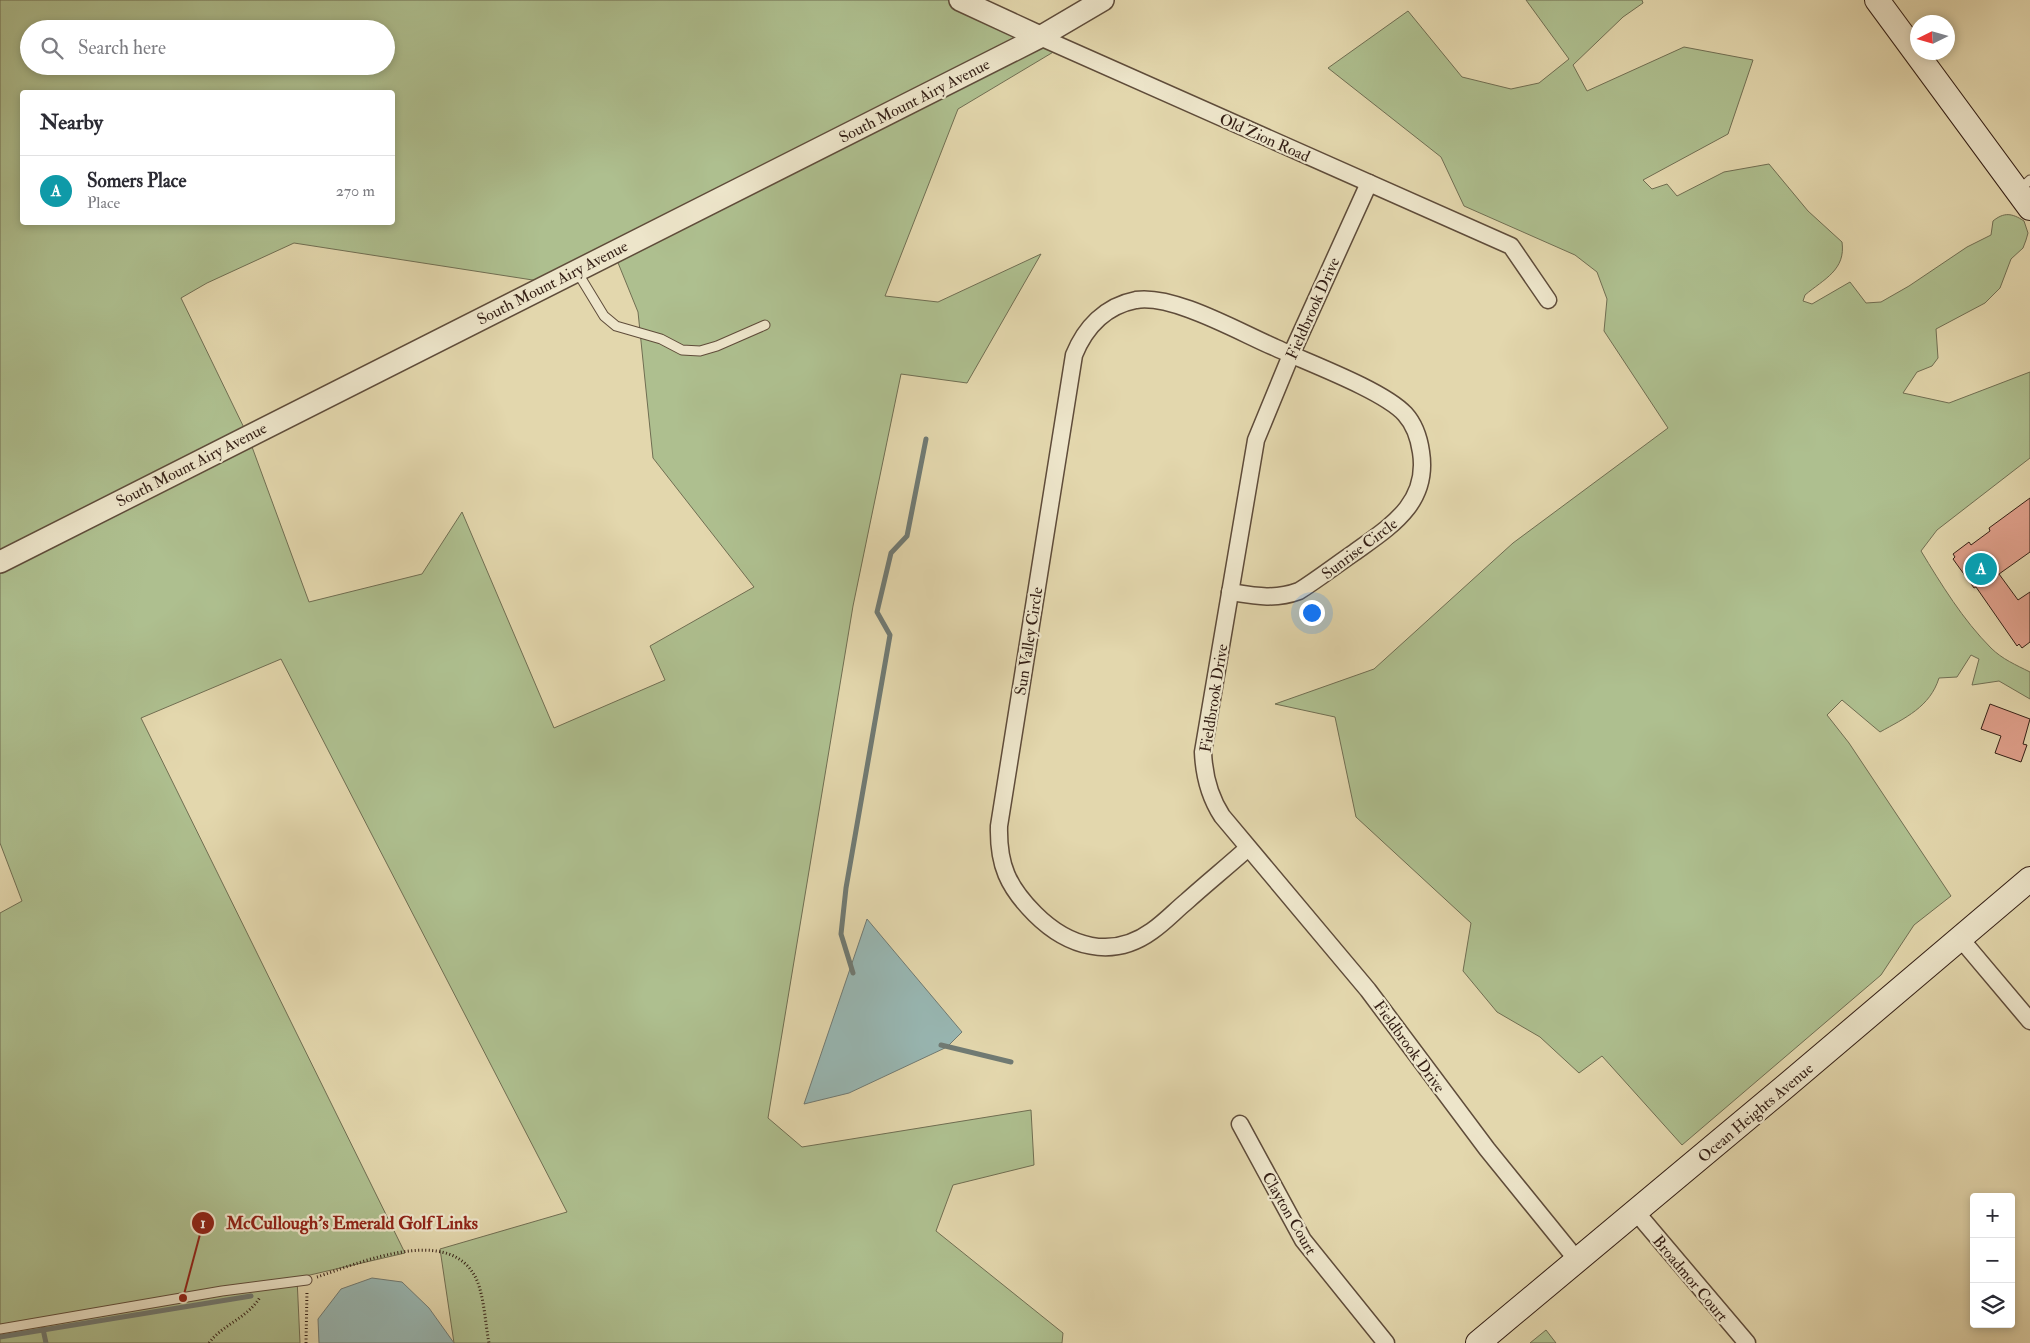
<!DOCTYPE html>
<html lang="en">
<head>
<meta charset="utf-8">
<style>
  body { margin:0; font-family:"IM FELL Double Pica",serif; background:#f2f2f3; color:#2b2b33 }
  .controls { position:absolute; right:15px; bottom:15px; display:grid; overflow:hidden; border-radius:5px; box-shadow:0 2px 8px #0003 }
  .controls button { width:45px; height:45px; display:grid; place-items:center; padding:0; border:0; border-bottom:1px solid #e1e1e2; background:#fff; color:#2b2b33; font:25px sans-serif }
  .compass { position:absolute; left:1910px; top:15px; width:45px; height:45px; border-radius:50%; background:#fff; box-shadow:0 2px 8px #0003; rotate:265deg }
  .you { position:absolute; left:1311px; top:612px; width:18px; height:18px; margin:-12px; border:4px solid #fff; border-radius:50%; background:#1a73e8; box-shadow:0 0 0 8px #1a73e833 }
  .badge { display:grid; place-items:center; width:32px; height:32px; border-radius:50%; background:#8f2418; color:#fff; font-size:16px; font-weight:700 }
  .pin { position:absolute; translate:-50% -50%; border:2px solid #fff; box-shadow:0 1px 5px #0006 }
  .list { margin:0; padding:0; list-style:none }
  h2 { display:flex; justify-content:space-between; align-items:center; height:65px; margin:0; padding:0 20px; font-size:21px }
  h2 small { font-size:16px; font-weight:400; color:#7c7c81 }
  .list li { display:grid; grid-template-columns:32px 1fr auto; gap:15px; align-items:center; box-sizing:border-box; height:70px; padding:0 20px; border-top:1px solid #e1e1e2 }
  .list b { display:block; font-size:19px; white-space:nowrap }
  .list p { margin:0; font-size:16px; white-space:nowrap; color:#7c7c81 }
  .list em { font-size:16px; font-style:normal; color:#7c7c81 }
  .icon { flex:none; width:28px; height:28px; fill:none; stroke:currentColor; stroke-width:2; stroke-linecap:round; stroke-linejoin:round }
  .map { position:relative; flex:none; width:2030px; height:1343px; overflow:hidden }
  .search { position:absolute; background:#fff; box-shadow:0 2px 8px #0003; left:20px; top:20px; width:375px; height:55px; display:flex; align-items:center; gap:12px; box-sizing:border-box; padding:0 18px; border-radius:28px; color:#7c7c81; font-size:19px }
  .panel { position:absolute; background:#fff; box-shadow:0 2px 8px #0003; left:20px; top:90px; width:375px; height:135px; border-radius:5px }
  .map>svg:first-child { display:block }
  .green { fill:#aebf8f; stroke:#706e52; fill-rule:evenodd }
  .water { fill:#98b7b3; stroke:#707a73 }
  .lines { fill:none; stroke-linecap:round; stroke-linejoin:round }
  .stream { stroke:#707a73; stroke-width:5 }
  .building { fill:#e1a08c; stroke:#331e14 }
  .service-casing { stroke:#5f4c3a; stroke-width:11 }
  .minor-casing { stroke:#5f4c3a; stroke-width:19 }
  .tertiary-casing { stroke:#5f4c3a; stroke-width:24 }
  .secondary-casing { stroke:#331e14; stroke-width:26 }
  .path { stroke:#331e14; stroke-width:3; stroke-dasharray:1 2.5; stroke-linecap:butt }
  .service { stroke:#ede5ca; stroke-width:9 }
  .minor { stroke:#ede5ca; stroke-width:16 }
  .tertiary { stroke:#ede5ca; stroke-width:21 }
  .secondary { stroke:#ede5ca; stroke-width:24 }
  .labels { text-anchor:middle; stroke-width:4.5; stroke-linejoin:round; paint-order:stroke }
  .street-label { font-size:16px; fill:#331e14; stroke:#ede5ca }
  .leader { fill:none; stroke:#8f2418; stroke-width:2 }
  .callout-dot { fill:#8f2418; stroke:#ede5ca; stroke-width:2 }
  .mark-label { font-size:15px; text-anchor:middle; font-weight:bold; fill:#fff }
  .callout-label { font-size:18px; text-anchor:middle; font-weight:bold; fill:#8f2418; stroke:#ede5ca; stroke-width:4.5; stroke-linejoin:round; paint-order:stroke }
</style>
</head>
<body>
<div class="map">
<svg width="2030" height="1343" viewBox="0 0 2030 1343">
  <rect width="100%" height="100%" fill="#e3d7ad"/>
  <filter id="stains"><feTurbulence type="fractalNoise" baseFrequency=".004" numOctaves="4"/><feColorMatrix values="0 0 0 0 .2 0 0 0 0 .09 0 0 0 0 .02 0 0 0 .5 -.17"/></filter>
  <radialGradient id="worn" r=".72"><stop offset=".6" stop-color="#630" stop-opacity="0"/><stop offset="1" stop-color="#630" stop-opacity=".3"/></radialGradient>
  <g class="green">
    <path d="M0 0H984L1055 51 958 109 885 296 938 302 1041 254 967 383 901 374 853 606 768 1118 802 1147 1031 1110 1034 1165 953 1185 936 1231 1063 1333 1062 1343H454L440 1249 567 1212 281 659 141 718 405 1253 297 1278 300 1343H0V913L22 901 0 843ZM29 29H386V66H29ZM22 92H392V222H22ZM294 243 552 283 612 248 638 312 653 458 754 587 650 646 665 680 554 728 462 512 422 574 309 602 248 436 181 298 207 283Z"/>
    <path d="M1526 0H1642L1643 3 1623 17 1573 65 1587 91 1684 47 1753 60 1728 134 1643 180 1652 189 1667 184 1677 196 1724 172 1769 164 1808 211 1842 242C1846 270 1824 279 1805 295L1803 301 1812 304 1850 282 1866 303 1881 302 1909 286 1967 247 1991 235 1993 221C2004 212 2012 213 2024 221L2028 233 2026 240 2023 248 2011 259 2000 288 1985 303 1936 329 1938 358 1932 366 1917 372 1903 393 1949 403 2030 372V458L1937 530 1921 551C1941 584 1963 620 1991 648 2002 659 2016 665 2030 672V699L1999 681 1972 685 1979 659 1971 655 1957 677 1939 678C1930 707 1905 718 1880 732L1842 700 1827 715 1849 743 1951 896 1914 925 1881 975 1682 1145 1602 1056 1579 1073 1540 1037 1497 1012 1463 971 1471 923 1356 817 1335 717 1275 704 1374 669 1513 543 1668 428 1604 331 1607 299 1597 272 1575 255 1464 206 1441 157 1328 68 1408 11 1462 77 1511 89 1539 83 1569 59Z"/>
    <polygon points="1546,1330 1556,1343 1530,1343"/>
  </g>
  <g class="water">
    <polygon points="867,919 962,1032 947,1047 849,1093 804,1104"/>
    <polygon points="372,1278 402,1282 429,1308 454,1343 319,1343 318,1319 341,1289"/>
  </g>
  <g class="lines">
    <g class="stream">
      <polyline points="853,973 841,934 846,888 890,635 877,612 891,553 907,536 926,439"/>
      <polyline points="941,1045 1011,1062"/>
      <polyline points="43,1329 46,1343"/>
      <polyline points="0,1337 251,1296"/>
    </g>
  </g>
  <g class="building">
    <polygon points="2030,498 2030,552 1999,574 2018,600 2030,592 2030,642 2022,648 2019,644 2017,646 1976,587 1974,588 1953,559 1955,557 1953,554 1969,542 1971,545 1990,531 1989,528"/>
    <polygon points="1990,704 2030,719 2023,744 2027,745 2021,762 1995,753 2001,736 1981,729"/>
  </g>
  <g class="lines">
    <defs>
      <g id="service">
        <polyline points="2018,191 2030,180"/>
        <polyline points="576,270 604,316 616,326 661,339 682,350 700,351 717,346 765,325"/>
        <polyline points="0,1329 222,1291 307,1280"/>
      </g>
      <g id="minor">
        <polyline points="1040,37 1511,246 1548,300"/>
        <path d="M1369 183 1291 355 1256 440 1203 752C1204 776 1209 796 1222 816L1368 990 1487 1149 1577 1260"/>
        <path d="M1230 592C1255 596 1275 600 1299 591 1318 579 1336 565 1355 552 1391 526 1429 503 1421 452 1419 438 1415 425 1405 414 1383 390 1306 362 1274 347 1239 332 1173 294 1136 300 1105 306 1085 328 1074 355L999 826C998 865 1008 887 1035 914 1068 947 1112 960 1152 931 1165 922 1176 910 1187 901 1207 883 1228 866 1248 848"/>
        <polyline points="1960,938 2030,1021"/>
        <polyline points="1240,1124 1303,1240 1386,1343"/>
        <polyline points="1636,1212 1747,1343"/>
      </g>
      <g id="tertiary">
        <polyline points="960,0 1040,37"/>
        <polyline points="0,562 1040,37 1103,0"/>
      </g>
      <g id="secondary">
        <polyline points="1877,0 2030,208"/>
        <polyline points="1478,1343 1787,1085 2030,879"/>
      </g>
    </defs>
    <use href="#service" class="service-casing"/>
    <use href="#minor" class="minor-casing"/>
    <use href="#tertiary" class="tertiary-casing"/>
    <use href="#secondary" class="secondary-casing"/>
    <g class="path">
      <path d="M317 1277C357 1264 443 1226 473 1273 484 1289 485 1323 489 1343"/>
      <path d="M209 1343C223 1324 248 1318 260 1297"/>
      <polyline points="306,1343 307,1291"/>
    </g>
    <use href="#service" class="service"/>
    <use href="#minor" class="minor"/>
    <use href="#tertiary" class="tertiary"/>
    <use href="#secondary" class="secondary"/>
  </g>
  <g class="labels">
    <g class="street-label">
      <text transform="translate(914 100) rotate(-27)" y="6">South Mount Airy Avenue</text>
      <text transform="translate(1265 137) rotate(24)" y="6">Old Zion Road</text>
      <text transform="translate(552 282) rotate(-27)" y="6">South Mount Airy Avenue</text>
      <text transform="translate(1312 308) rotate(-66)" y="6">Fieldbrook Drive</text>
      <text transform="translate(191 464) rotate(-27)" y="6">South Mount Airy Avenue</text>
      <text transform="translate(1359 548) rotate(-37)" y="6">Sunrise Circle</text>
      <text transform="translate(1028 641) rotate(-81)" y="6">Sun Valley Circle</text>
      <text transform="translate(1213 698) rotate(-81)" y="6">Fieldbrook Drive</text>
      <text transform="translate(1410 1046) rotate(54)" y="6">Fieldbrook Drive</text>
      <text transform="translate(1755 1112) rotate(-40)" y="6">Ocean Heights Avenue</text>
      <text transform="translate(1290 1213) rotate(60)" y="6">Clayton Court</text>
      <text transform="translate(1691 1278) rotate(50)" y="6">Broadmor Court</text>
    </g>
  </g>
  <path class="leader" d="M183 1298L203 1223"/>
  <g class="callout-dot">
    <circle cx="183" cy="1298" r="5"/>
    <circle cx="203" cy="1223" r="12"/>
  </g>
  <g class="mark-label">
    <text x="203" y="1228">1</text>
  </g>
  <g class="callout-label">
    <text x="352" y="1229">McCullough's Emerald Golf Links</text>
  </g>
  <rect width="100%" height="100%" filter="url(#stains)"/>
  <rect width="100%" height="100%" fill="url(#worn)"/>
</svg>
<div class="controls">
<button>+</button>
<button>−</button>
<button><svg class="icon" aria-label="layers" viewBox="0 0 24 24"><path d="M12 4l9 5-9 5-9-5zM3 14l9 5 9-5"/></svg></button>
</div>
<svg class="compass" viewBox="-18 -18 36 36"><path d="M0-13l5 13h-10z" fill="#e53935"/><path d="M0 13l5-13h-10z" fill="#7c7c81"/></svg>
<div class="you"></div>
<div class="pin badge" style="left:1981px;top:569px;background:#0f9aa8">A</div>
<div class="search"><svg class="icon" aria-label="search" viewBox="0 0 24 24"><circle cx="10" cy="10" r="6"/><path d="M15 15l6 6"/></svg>Search here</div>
<section class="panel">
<h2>Nearby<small></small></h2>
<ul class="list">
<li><span class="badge" style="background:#0f9aa8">A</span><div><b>Somers Place</b><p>Place</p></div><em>270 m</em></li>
</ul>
</section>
</div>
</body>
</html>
